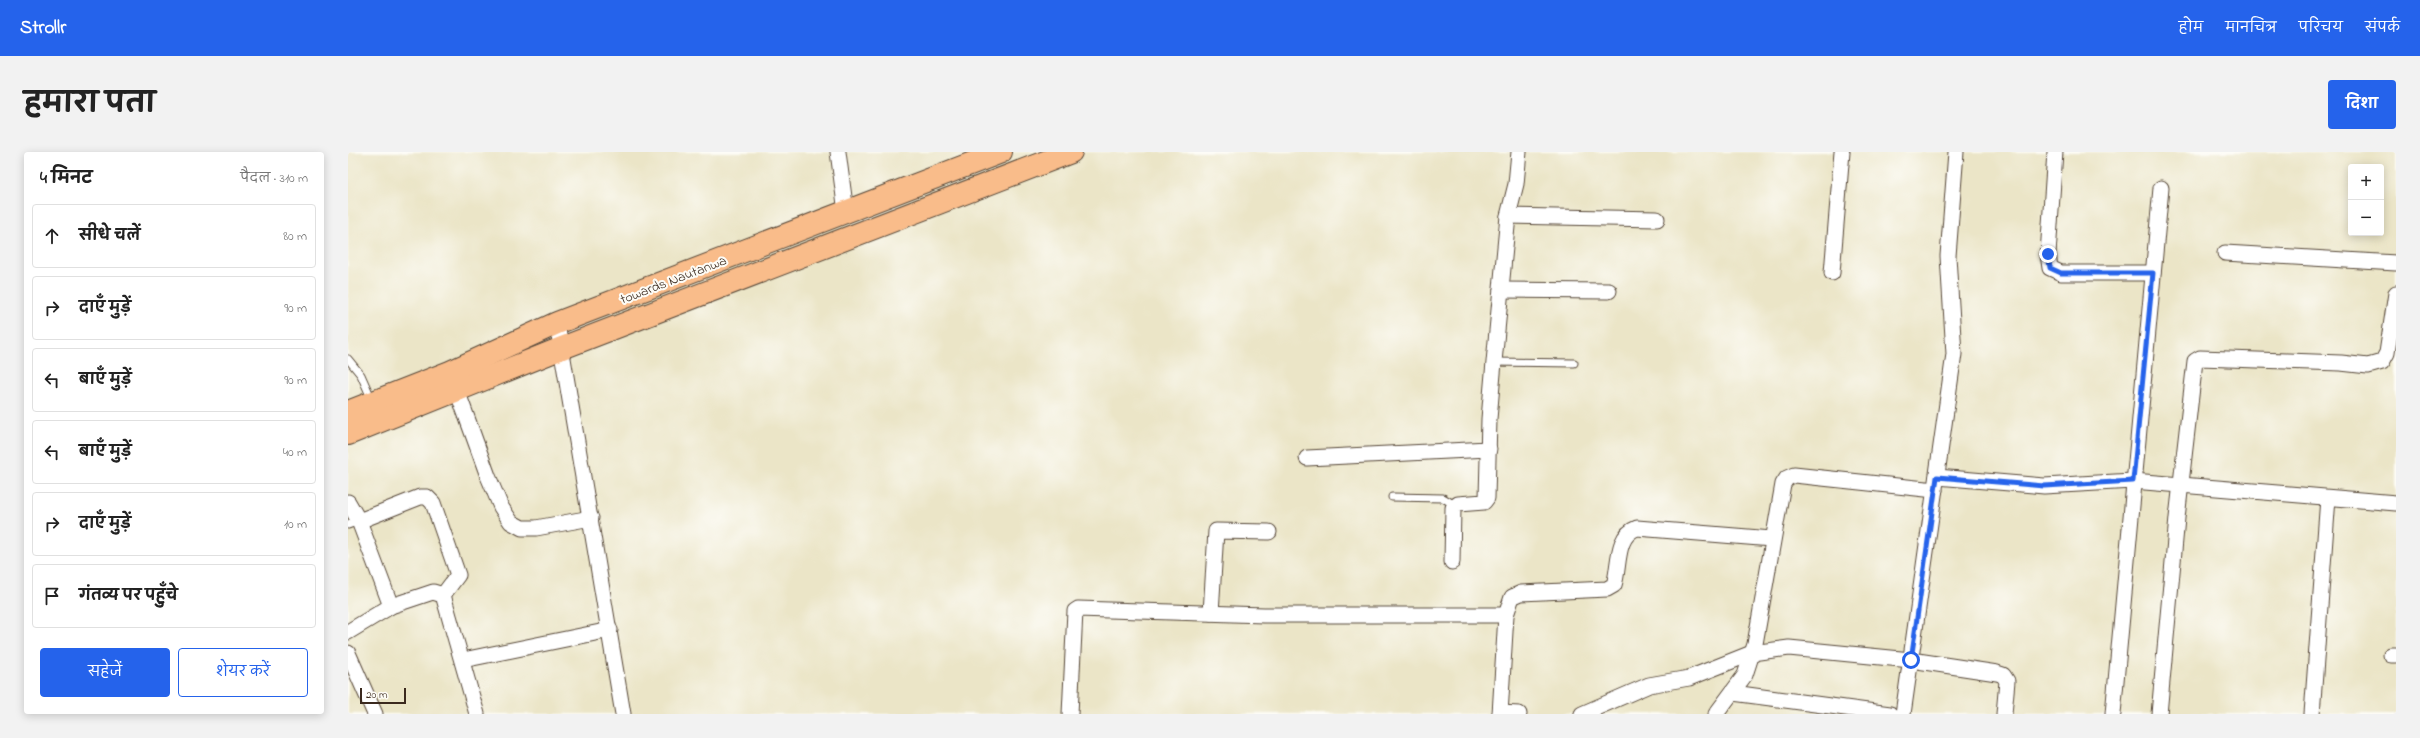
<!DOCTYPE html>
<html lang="hi">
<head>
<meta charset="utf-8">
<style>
  body { margin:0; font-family:"Indie Flower","Playpen Sans Deva",sans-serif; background:#f2f2f2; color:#222 }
  .controls { position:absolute; right:12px; top:12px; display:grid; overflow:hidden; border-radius:4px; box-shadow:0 2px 10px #0003 }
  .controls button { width:36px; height:36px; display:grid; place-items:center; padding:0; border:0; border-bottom:1px solid #e0e0e0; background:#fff; color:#222; font:20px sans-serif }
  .scale { position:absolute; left:12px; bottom:10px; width:46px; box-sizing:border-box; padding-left:4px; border:2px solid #3b2a1e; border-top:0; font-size:11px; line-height:14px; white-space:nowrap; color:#3b2a1e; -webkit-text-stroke:3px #fdfcf7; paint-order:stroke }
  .stop { position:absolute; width:12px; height:12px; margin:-9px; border:3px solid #2563eb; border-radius:50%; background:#fff }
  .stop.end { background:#2563eb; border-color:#fff; box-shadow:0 1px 4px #0008 }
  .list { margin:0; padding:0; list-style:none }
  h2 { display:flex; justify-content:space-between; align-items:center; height:52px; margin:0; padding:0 16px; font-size:17px }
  h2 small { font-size:13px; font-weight:400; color:#767676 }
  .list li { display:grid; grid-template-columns:26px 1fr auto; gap:12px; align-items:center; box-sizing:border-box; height:64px; margin:0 8px 8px; padding:0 8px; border:1px solid #e0e0e0; border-radius:4px }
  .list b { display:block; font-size:15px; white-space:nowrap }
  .list em { font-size:13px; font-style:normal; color:#767676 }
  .actions { display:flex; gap:8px; padding:12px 16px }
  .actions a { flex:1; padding:9px 0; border:1px solid #2563eb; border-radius:4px; text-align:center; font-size:14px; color:#2563eb }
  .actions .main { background:#2563eb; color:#fff }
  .icon { flex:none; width:22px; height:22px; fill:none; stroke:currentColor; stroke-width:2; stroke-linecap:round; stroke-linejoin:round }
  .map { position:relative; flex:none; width:2048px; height:562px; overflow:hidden; border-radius:4px }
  header { display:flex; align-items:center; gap:24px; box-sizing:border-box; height:56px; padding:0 20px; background:#2563eb; color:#fff }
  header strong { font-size:19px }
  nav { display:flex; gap:22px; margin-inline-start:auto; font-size:14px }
  .intro { display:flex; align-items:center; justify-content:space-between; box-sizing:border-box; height:96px; padding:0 24px }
  h1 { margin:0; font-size:28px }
  .button { padding:10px 18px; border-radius:4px; background:#2563eb; color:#fff; font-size:14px; font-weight:700 }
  main { display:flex; gap:24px; padding:0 24px }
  aside { flex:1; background:#fff; border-radius:4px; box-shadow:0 2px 10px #0003 }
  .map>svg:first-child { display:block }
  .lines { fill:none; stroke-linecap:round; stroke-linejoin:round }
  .service-casing { stroke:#554637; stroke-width:9 }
  .minor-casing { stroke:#554637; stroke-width:17 }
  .primary-casing { stroke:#554637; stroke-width:24 }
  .service { stroke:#fff; stroke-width:7 }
  .minor { stroke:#fff; stroke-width:15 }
  .primary { stroke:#f9bc8a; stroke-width:22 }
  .route { stroke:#2563eb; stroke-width:5 }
  .labels { text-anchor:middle; stroke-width:4; stroke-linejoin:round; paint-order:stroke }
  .street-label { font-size:14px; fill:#3b2a1e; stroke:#fdfcf7 }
</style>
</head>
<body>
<header>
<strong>Strollr</strong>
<nav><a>होम</a><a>मानचित्र</a><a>परिचय</a><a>संपर्क</a></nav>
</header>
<div class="intro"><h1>हमारा पता</h1><a class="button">दिशा</a></div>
<main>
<aside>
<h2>4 मिनट<small>पैदल · 310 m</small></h2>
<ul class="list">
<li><svg class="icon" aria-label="ahead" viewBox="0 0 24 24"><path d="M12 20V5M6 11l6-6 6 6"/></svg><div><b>सीधे चलें</b></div><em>80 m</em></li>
<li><svg class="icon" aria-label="right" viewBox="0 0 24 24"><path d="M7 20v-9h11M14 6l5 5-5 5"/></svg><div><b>दाएँ मुड़ें</b></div><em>90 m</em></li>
<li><svg class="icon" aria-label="left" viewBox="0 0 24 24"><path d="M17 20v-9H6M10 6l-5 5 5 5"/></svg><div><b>बाएँ मुड़ें</b></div><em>90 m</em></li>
<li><svg class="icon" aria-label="left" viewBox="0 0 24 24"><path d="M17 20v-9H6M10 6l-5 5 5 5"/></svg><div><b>बाएँ मुड़ें</b></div><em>40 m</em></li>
<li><svg class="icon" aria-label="right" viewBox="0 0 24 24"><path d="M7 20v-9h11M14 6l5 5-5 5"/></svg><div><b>दाएँ मुड़ें</b></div><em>10 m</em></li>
<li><svg class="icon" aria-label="arrive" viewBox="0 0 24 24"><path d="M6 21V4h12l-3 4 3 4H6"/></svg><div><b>गंतव्य पर पहुँचे</b></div></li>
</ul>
<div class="actions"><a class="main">सहेजें</a><a>शेयर करें</a></div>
</aside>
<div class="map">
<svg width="2048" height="562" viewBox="0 0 2048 562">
  <rect width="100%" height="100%" fill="#fdfcf7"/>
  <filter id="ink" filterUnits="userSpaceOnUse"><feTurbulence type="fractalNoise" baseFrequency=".025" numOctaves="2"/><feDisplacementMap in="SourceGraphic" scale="8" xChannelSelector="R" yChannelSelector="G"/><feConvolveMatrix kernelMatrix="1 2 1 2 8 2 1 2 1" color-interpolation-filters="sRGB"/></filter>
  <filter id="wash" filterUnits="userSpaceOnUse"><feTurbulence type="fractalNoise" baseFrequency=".012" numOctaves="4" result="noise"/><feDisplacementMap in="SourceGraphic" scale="16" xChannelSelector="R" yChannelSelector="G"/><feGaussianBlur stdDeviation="0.9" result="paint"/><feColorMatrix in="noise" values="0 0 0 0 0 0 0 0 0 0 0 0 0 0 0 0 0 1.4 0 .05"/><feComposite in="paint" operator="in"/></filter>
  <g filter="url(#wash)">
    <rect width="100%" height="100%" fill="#ebe5c7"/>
  </g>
  <g filter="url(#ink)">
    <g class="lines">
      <defs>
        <g id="service">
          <polyline points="0,207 13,223 24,248"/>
          <polyline points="1146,210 1226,211"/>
          <polyline points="1044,345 1095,346 1107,353"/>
          <polyline points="0,373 11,369"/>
        </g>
        <g id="minor">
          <polyline points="490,0 498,60"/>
          <polyline points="1707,0 1700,102 1702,116 1713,121 1805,121"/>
          <polyline points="1160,64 1309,67"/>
          <polyline points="1877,101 2048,111"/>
          <polyline points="1484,121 1494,0"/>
          <polyline points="1153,138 1261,139"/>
          <polyline points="209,171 275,562"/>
          <polyline points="106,230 140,324 153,355 163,370 174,376 188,376 243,366"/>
          <polyline points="959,306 1141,297"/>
          <polyline points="1589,325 1696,334 1785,329 2048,351"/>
          <polyline points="0,350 11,369 43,454"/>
          <polyline points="11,369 72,345 79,345 85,351 110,423 95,443"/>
          <polyline points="1104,410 1105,356 1110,352 1136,350 1139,346 1141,267 1146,210 1160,64 1168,32 1171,0"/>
          <polyline points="863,461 868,379 921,380"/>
          <polyline points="0,480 43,454 85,440 95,443 129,562"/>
          <polyline points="0,501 27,562"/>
          <polyline points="2043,503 2048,503"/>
          <polyline points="115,508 262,478"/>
          <polyline points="1385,541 1542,562"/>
          <polyline points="1152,561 1171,562"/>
          <polyline points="722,562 727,459 730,457 916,463 1158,463"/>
          <path d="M1152 562 1158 463 1164 445 1173 441 1259 437 1266 433C1272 414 1267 384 1289 376L1424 387"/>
          <polyline points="1234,562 1301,533 1341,526 1404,501 1441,496 1563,508 1649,521 1655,523 1659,529 1656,562"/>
          <polyline points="1368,562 1397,523 1407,492 1435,332 1439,326 1446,323 1587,338"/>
          <polyline points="1555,562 1606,202 1600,104 1608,0"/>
          <polyline points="1765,562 1813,36"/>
          <polyline points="1811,562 1829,366 1847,209 1852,206 1993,211 2020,214 2034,210 2039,201 2048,141"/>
          <polyline points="1964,562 1980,346"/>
        </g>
        <g id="primary">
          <polyline points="0,260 102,220 209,171 653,0"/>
          <polyline points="0,282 214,196 723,0"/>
        </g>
      </defs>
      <use href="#service" class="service-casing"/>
      <use href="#minor" class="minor-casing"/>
      <use href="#primary" class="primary-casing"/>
      <use href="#service" class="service"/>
      <use href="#minor" class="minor"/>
      <use href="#primary" class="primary"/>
    </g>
  </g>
  <g class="lines" filter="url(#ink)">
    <polyline class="route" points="1563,508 1589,325 1696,334 1785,329 1805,121 1713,121 1702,116 1700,102"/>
  </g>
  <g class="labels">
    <g class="street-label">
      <text transform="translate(325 127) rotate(-21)" y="5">towards Nautanwa</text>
    </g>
  </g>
</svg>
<div class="controls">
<button>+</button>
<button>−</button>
</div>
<div class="scale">20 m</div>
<div class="stop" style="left:1563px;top:508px"></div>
<div class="stop end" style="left:1700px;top:102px"></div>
</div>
</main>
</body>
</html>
